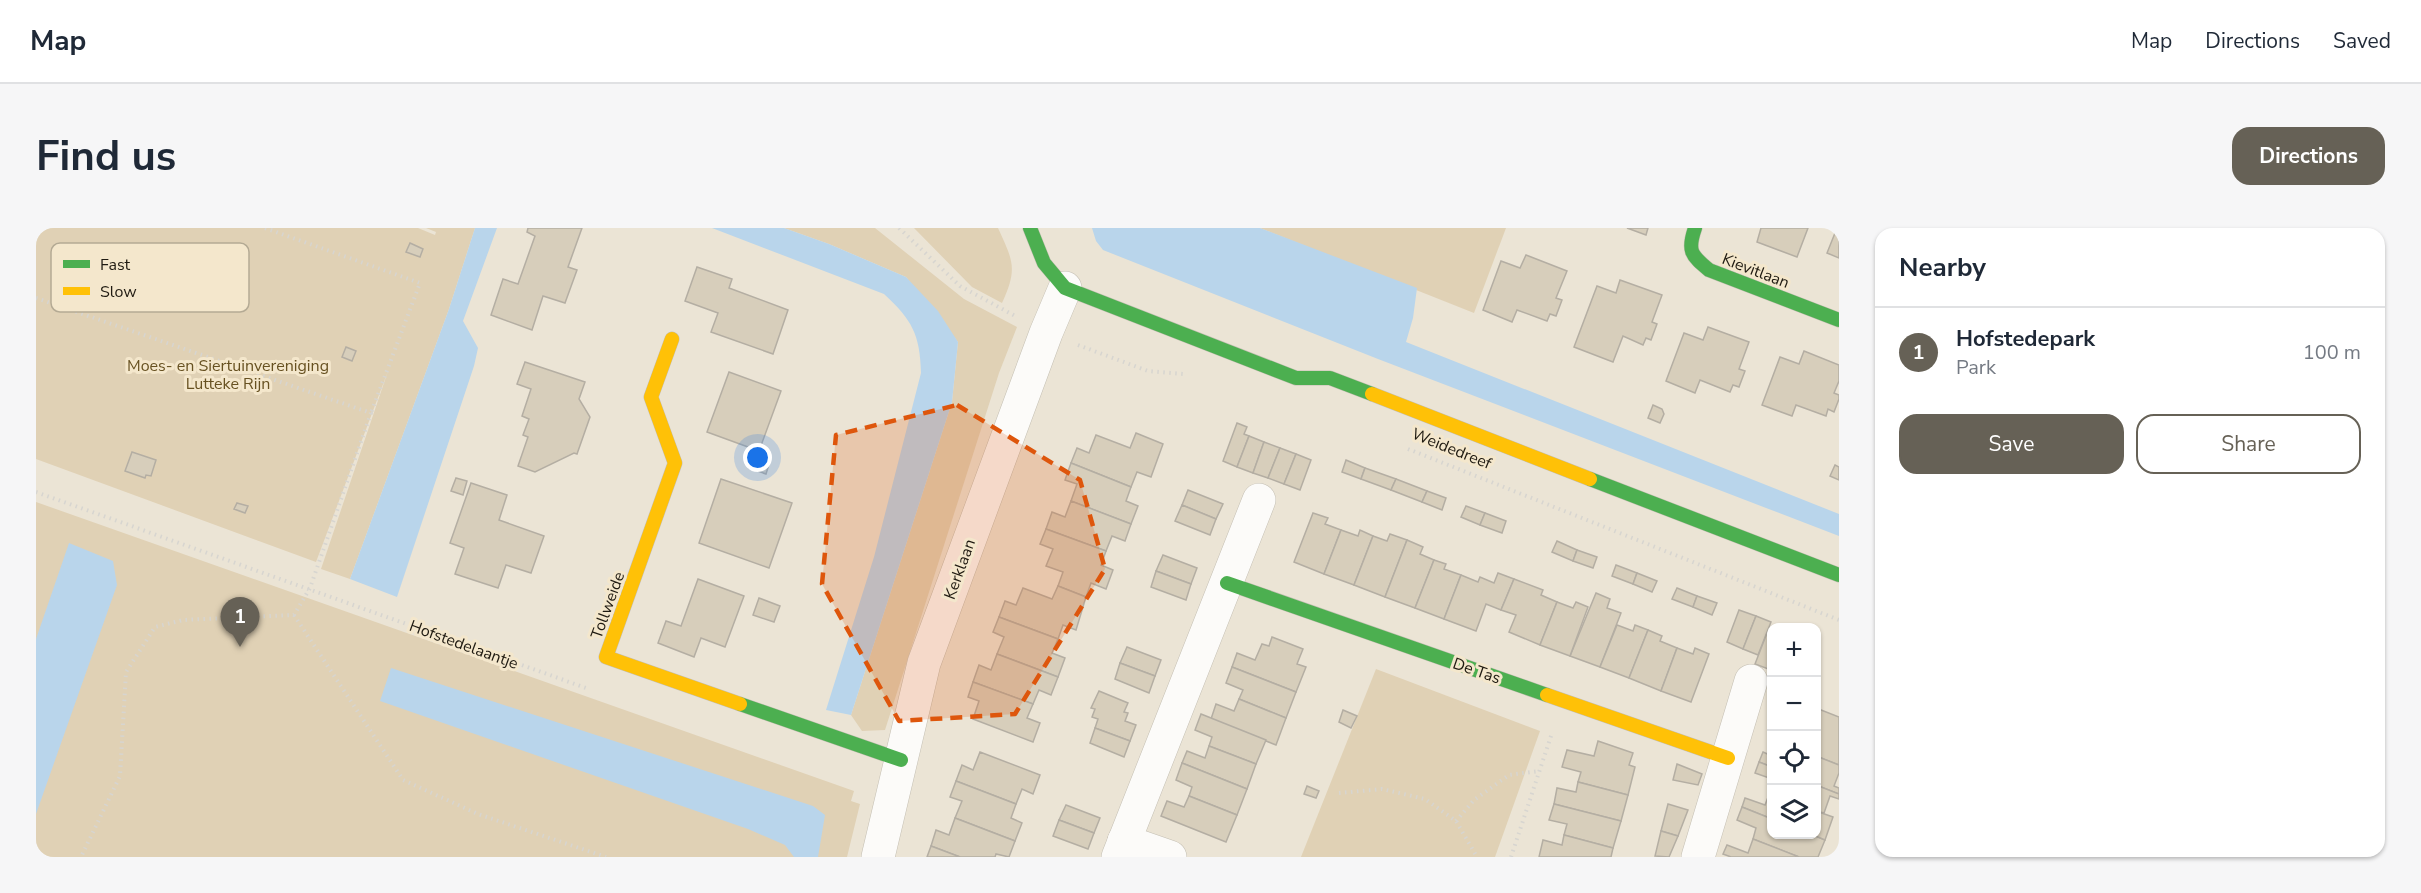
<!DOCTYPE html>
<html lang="en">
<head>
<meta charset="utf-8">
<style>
  body { margin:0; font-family:"Nunito Sans",sans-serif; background:#f6f6f7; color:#1f2937 }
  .controls { position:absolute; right:18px; bottom:18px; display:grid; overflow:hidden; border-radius:12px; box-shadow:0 2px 4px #0004 }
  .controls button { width:54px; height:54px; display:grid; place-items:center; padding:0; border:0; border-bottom:2px solid #e0e1e3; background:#fff; color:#1f2937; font:30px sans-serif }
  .you { position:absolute; left:722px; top:230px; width:21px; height:21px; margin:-15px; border:4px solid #fff; border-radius:50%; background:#1a73e8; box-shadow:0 0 0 9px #1a73e833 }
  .badge { display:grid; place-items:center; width:39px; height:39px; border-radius:50%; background:#666156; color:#fff; font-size:20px; font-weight:700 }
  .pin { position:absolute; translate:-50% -50px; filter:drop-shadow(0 2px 3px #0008) }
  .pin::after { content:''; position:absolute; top:32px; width:21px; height:18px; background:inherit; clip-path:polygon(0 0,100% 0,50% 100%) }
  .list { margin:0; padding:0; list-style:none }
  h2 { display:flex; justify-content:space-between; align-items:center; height:78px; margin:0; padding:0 24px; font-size:26px }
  h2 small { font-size:20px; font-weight:400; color:#747a83 }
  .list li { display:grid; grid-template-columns:39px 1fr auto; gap:18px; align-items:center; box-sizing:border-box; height:90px; padding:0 24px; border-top:2px solid #e0e1e3 }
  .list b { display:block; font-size:22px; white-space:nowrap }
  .list p { margin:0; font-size:20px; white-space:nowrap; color:#747a83 }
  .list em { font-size:20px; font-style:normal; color:#747a83 }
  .actions { display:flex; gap:12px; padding:18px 24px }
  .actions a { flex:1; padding:14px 0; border:2px solid #666156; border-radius:18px; text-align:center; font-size:21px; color:#666156 }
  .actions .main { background:#666156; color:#fff }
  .icon { flex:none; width:33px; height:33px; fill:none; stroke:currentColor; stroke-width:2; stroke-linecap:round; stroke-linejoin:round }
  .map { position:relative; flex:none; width:1803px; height:629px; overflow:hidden; border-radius:18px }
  header { display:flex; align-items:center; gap:36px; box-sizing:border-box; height:84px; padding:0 30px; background:#fff; border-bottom:2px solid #e0e1e3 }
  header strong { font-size:28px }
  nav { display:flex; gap:33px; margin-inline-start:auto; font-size:21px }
  .intro { display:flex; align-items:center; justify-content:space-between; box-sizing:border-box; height:144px; padding:0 36px }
  h1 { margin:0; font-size:42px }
  .button { padding:15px 27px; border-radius:18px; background:#666156; color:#fff; font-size:21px; font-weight:700 }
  main { display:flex; gap:36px; padding:0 36px }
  aside { flex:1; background:#fff; border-radius:18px; box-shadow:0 2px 4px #0004 }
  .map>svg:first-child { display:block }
  .green { fill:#e0d1b5 }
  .water { fill:#b9d5eb }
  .building { fill:#d7cebb; stroke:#b4aea3; stroke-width:1.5 }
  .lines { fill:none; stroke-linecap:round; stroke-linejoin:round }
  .street-casing { stroke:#c4bfb3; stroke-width:34 }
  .fast-casing { stroke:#c4bfb3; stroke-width:15 }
  .slow-casing { stroke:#c4bfb3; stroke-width:15 }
  .path { stroke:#d7d5d0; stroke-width:4; stroke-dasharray:1.5 4.5; stroke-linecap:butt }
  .street { stroke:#fcfbf9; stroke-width:33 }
  .fast { stroke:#4caf50; stroke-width:14 }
  .slow { stroke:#ffc107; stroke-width:14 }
  .marked { fill:#de560c; fill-opacity:0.2; stroke:#de560c; stroke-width:4.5; stroke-dasharray:12 8; stroke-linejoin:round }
  .labels { text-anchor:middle; stroke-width:6; stroke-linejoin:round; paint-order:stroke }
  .street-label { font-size:16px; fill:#1f1a11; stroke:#f4e7cc }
  .park-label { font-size:16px; fill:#675121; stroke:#f4e7cc }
  .key { fill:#f4e7cc; stroke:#b4aa94; stroke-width:1.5 }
  .key-label { font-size:16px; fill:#1f1a11 }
</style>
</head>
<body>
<header>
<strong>Map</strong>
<nav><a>Map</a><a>Directions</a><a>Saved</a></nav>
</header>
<div class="intro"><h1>Find us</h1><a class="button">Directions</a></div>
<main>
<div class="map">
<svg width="1803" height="629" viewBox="0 0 1803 629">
  <rect width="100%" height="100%" fill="#ebe4d5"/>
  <g class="green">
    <polygon points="0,0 382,0 399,7 400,4 390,0 439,0 413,81 314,351 285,341 352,143 280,334 0,231"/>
    <polygon points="748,0 839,0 928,71 981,99 963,145 849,502 826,503 815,487 916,174 922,114 870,49 793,16"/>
    <path d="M878 0H962C977 33 982 40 966 75L936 59Z"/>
    <polygon points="1224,0 1470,0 1438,85"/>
    <polygon points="0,274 818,563 815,573 824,576 811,629 0,629"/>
    <polygon points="1340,441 1504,503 1459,629 1265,629"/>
  </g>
  <g class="water">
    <polygon points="439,0 461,0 427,93 442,120 438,138 361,369 314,351 413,81"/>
    <path d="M676 0H748L793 16 870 49 902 83 922 114 916 174 815 487 790 482 838 329 885 145C884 106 876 92 848 66Z"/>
    <polygon points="1056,0 1224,0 1381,60 1377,90 1370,114 1803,286 1803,308 1342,131 1067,22 1060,13"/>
    <polygon points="33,315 77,333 81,357 0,586 0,411"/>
    <polygon points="355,440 777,578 789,587 782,629 758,629 749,617 712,601 344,473"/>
  </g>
  <g class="building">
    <polygon points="492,0 546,0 532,39 541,42 529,75 507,68 496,102 455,87 467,51 482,56 499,8 491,4"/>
    <polygon points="1591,0 1612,0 1610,7"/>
    <polygon points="1725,0 1772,0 1761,29 1721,14"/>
    <polygon points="1801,0 1803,0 1803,30 1791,25"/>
    <polygon points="374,15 387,21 384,29 370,24"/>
    <polygon points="1490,27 1531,43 1520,70 1526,72 1520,88 1514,86 1511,93 1481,82 1476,94 1447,82 1465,33 1484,40"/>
    <polygon points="661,39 696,51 693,60 752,82 737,126 675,104 682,85 649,73"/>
    <polygon points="1584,52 1626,67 1616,94 1621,96 1615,112 1610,110 1607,117 1587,108 1577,134 1538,119 1561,58 1580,65"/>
    <polygon points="1672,99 1713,114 1703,141 1709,143 1703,159 1697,157 1694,164 1664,152 1659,165 1630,153 1648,105 1667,112"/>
    <polygon points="310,119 320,123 316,133 306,129"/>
    <polygon points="1768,123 1803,137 1803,153 1798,165 1803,167 1803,171 1798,184 1792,181 1790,188 1760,177 1756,188 1726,177 1744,129 1763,136"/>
    <polygon points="489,134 549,154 543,171 554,189 541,226 538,225 499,244 482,238 492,209 487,207 493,191 486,188 495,161 481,156"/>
    <polygon points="693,144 745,163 723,223 671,204"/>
    <polygon points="1617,177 1626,181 1628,186 1624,195 1612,190"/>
    <polygon points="1201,195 1211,199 1208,206 1213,208 1201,239 1187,233"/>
    <polygon points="1100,205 1127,216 1115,249 1101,244 1095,259 1035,235 1041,220 1053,225 1060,207 1094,220"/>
    <polygon points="1213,208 1228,214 1217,245 1201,239"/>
    <polygon points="1228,214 1244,220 1232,250 1217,245"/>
    <polygon points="1244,220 1260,226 1248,256 1232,250"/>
    <polygon points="96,224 120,232 115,248 110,247 109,250 89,243"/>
    <polygon points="1260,226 1275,232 1264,262 1248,256"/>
    <polygon points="717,227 734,233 730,246 713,240"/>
    <polygon points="1310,232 1329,240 1325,251 1306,244"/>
    <polygon points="1035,235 1095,259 1090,273 1102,278 1095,296 1035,273 1041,256 1029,252"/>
    <polygon points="1799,237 1803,239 1803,252 1794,248"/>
    <polygon points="1329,240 1360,251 1355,262 1325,251"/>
    <polygon points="420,250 431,253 427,267 415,263"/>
    <polygon points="685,251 756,275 733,340 663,315"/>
    <polygon points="1360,251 1391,263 1386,274 1355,262"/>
    <polygon points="435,255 471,267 463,292 508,308 495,345 470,337 462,360 419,346 428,320 414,315"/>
    <polygon points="1152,262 1187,276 1180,291 1146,277"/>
    <polygon points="1391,263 1410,270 1406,282 1386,274"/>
    <polygon points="1035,273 1095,296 1089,313 1076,308 1070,323 1010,301 1016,284 1029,289"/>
    <polygon points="201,275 212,278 209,285 198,281"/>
    <polygon points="1146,277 1180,291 1174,307 1139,293"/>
    <polygon points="1430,278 1449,285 1444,297 1425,289"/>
    <polygon points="1277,285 1292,290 1289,296 1305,302 1288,346 1258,334"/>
    <polygon points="1449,285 1470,293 1466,305 1444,297"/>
    <polygon points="1010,301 1070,323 1065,337 1077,342 1070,361 1055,355 1050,369 1022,358 1027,344 1010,338 1017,321 1004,316"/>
    <polygon points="1305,302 1322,308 1324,302 1337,308 1318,357 1288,346"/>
    <polygon points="1354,306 1371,312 1349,369 1318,357 1337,308 1351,313"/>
    <polygon points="1371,312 1387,319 1384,326 1398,332 1379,380 1349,369"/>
    <polygon points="1521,313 1541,322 1537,333 1516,324"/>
    <polygon points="1541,322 1561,329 1557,340 1537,333"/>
    <polygon points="1127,327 1161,340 1155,356 1120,343"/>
    <polygon points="1398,332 1410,336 1408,341 1425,347 1408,391 1379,380"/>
    <polygon points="1580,337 1601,345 1597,356 1576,348"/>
    <polygon points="1120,343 1155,356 1150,372 1115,359"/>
    <polygon points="1462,345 1478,351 1465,382 1450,376 1440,403 1408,391 1425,347 1442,354 1444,349 1458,355"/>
    <polygon points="1601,345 1621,353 1616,364 1597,356"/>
    <polygon points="662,351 708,368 689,419 665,410 658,429 622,415 630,393 645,398"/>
    <polygon points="1478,351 1507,362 1505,367 1521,374 1504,417 1473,404 1480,387 1465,382"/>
    <polygon points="1022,358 1050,369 1040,402 1027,397 1022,411 963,389 969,373 980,377 987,360 1016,371"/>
    <polygon points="1641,360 1661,368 1657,379 1636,371"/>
    <polygon points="1560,365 1574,371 1571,380 1585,385 1564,439 1534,428"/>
    <polygon points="1661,368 1681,375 1676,387 1657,379"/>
    <polygon points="723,370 744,378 738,394 717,387"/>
    <polygon points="1521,374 1537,380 1540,374 1552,379 1534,428 1504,417"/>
    <polygon points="1703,382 1720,388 1707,421 1691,414"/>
    <polygon points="1720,388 1735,394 1722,427 1707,421"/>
    <polygon points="963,389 1022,411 1016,425 1029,430 1022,449 961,426 968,409 957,404"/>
    <polygon points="1581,397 1597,403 1599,397 1612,402 1593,450 1564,439"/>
    <polygon points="1612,402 1626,408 1624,413 1641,420 1625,463 1593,450"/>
    <polygon points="1731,405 1736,406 1735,442 1719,436"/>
    <polygon points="1236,409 1267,421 1261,436 1270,439 1260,464 1196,439 1201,425 1219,432 1226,416 1233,418"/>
    <polygon points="1091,419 1125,432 1119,448 1084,435"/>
    <polygon points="1641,420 1657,426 1659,420 1673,426 1655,474 1625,463"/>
    <polygon points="961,426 1022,449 1015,467 1003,462 997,476 937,454 943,437 955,442"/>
    <polygon points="1084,435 1119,448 1113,465 1079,451"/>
    <polygon points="1196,439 1260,464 1250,490 1203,471 1207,462 1190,455"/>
    <polygon points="937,454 997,476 991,490 1004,495 997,514 937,491 943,473 932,469"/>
    <polygon points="1063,463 1092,475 1088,484 1092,485 1089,493 1100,497 1094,513 1059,500 1062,491 1056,489 1059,481 1055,480"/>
    <polygon points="1203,471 1250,490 1240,517 1175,491 1180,476 1198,483"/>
    <polygon points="1780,480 1803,489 1803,537 1780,528"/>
    <polygon points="1307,482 1321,488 1315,500 1303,494"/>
    <polygon points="1165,486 1230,512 1220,536 1173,518 1176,509 1159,502"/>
    <polygon points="1059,500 1094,513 1088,529 1054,515"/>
    <polygon points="1562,513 1597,525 1593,537 1599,539 1592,567 1542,554 1545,544 1526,539 1531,522 1558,528"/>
    <polygon points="1173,518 1220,536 1211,561 1146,535 1151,523 1169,530"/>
    <polygon points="944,524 1004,547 997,566 986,561 980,576 920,553 926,537 937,542"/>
    <polygon points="1727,524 1736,528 1736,539 1723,534"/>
    <polygon points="1780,528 1803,537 1803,545 1798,558 1803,560 1803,566 1780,557"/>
    <polygon points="1723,534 1736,539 1736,551 1719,545"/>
    <polygon points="1146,535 1211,561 1201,587 1153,568 1156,559 1140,552"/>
    <polygon points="1641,536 1666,546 1662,557 1637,552"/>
    <polygon points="920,553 980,576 975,590 986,595 979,613 919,590 926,573 914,569"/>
    <polygon points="1542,554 1592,567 1585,593 1518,576 1521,560 1540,564"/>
    <polygon points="1780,557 1803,566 1803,571 1794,568 1788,585 1780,583"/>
    <polygon points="1271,558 1283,563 1280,570 1268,566"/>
    <polygon points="1734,564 1736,591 1706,579 1709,570 1729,577"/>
    <polygon points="1153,568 1201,587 1190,614 1125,588 1131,573 1148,579"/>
    <polygon points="1518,576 1585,593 1577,620 1528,607 1531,596 1513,592"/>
    <polygon points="1632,576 1652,582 1642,608 1625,603"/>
    <polygon points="1030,577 1064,590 1058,605 1023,592"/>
    <polygon points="1706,579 1736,591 1736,606 1775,606 1789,612 1782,629 1763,629 1717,611 1720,600 1701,592"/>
    <polygon points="1780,583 1797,589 1789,612 1775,606 1780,606"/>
    <polygon points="919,590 979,613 973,629 960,626 959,629 924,629 895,618 900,602 913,607"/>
    <polygon points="1023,592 1058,605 1052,621 1017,608"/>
    <polygon points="1625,603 1642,608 1633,629 1619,628"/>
    <polygon points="1528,607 1577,620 1575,629 1503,629 1507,612 1526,617"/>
    <polygon points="1717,611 1763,629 1695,629 1687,626 1691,617 1712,625"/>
    <polygon points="895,618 924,629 891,629"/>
  </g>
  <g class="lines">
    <defs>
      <g id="street">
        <polyline points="1088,613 1134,629"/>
        <polyline points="842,629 888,435 1010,105 1029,60"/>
        <polyline points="1082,629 1223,272"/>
        <polyline points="1662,629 1715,453"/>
      </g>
      <g id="fast">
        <polyline points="994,0 1008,35 1029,60 1260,150 1294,150 1336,166"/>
        <path d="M1659 0C1651 23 1655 27 1673 42L1803 92"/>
        <polyline points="1554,251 1803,347"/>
        <polyline points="1191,355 1511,467"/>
        <polyline points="704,476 865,532"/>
      </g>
      <g id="slow">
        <polyline points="636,111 615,169 639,235 570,429 704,476"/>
        <polyline points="1336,166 1554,251"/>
        <polyline points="1511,467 1692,530"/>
      </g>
    </defs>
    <use href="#street" class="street-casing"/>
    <use href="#fast" class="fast-casing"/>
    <use href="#slow" class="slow-casing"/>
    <g class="path">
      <polyline points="229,0 384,55 335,185"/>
      <polyline points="863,0 924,58 981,89"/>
      <polyline points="0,70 335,185 274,360 258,387 147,392 119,399 90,444 84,548 45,629"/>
      <polyline points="1042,117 1112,143 1147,146"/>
      <polyline points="1372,221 1803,392"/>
      <polyline points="0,264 553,461"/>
      <polyline points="258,387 367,552 442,586 570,629"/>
      <polyline points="1303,565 1346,561 1389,571 1420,593 1441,629"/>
      <polyline points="1420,593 1438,572 1473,547 1503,543"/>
      <polyline points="1475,629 1516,505"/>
    </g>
    <use href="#street" class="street"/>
    <use href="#fast" class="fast"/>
    <use href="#slow" class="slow"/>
  </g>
  <path class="marked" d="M921 177 1044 252 1069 341 979 486 863 493 786 356 800 207Z"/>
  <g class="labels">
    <g class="street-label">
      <text transform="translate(1720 42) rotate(21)" y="6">Kievitlaan</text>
      <text transform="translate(1416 220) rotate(22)" y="6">Weidedreef</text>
      <text transform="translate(923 341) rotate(-70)" y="6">Kerklaan</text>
      <text transform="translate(571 377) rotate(-70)" y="6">Tollweide</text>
      <text transform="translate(428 416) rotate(20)" y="6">Hofstedelaantje</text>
      <text transform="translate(1441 442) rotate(19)" y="6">De Tas</text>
    </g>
    <g class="park-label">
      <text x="192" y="143">Moes- en Siertuinvereniging<tspan x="192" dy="18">Lutteke Rijn</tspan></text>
    </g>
  </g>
  <rect x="15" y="15" width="198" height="69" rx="9" class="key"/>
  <rect x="27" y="32" width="27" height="8" fill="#4caf50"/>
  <rect x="27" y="59" width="27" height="8" fill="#ffc107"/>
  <g class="key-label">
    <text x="64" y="42">Fast</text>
    <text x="64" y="69">Slow</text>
  </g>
</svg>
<div class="controls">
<button>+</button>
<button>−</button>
<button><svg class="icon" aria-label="locate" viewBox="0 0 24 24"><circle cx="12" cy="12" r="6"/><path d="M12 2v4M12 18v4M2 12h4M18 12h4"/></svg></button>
<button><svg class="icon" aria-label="layers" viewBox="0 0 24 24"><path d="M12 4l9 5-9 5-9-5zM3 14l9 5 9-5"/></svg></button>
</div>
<div class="you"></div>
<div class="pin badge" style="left:204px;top:419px">1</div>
</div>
<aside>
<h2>Nearby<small></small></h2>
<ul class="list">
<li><span class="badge">1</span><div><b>Hofstedepark</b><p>Park</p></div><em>100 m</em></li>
</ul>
<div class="actions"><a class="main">Save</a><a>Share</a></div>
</aside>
</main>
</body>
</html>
